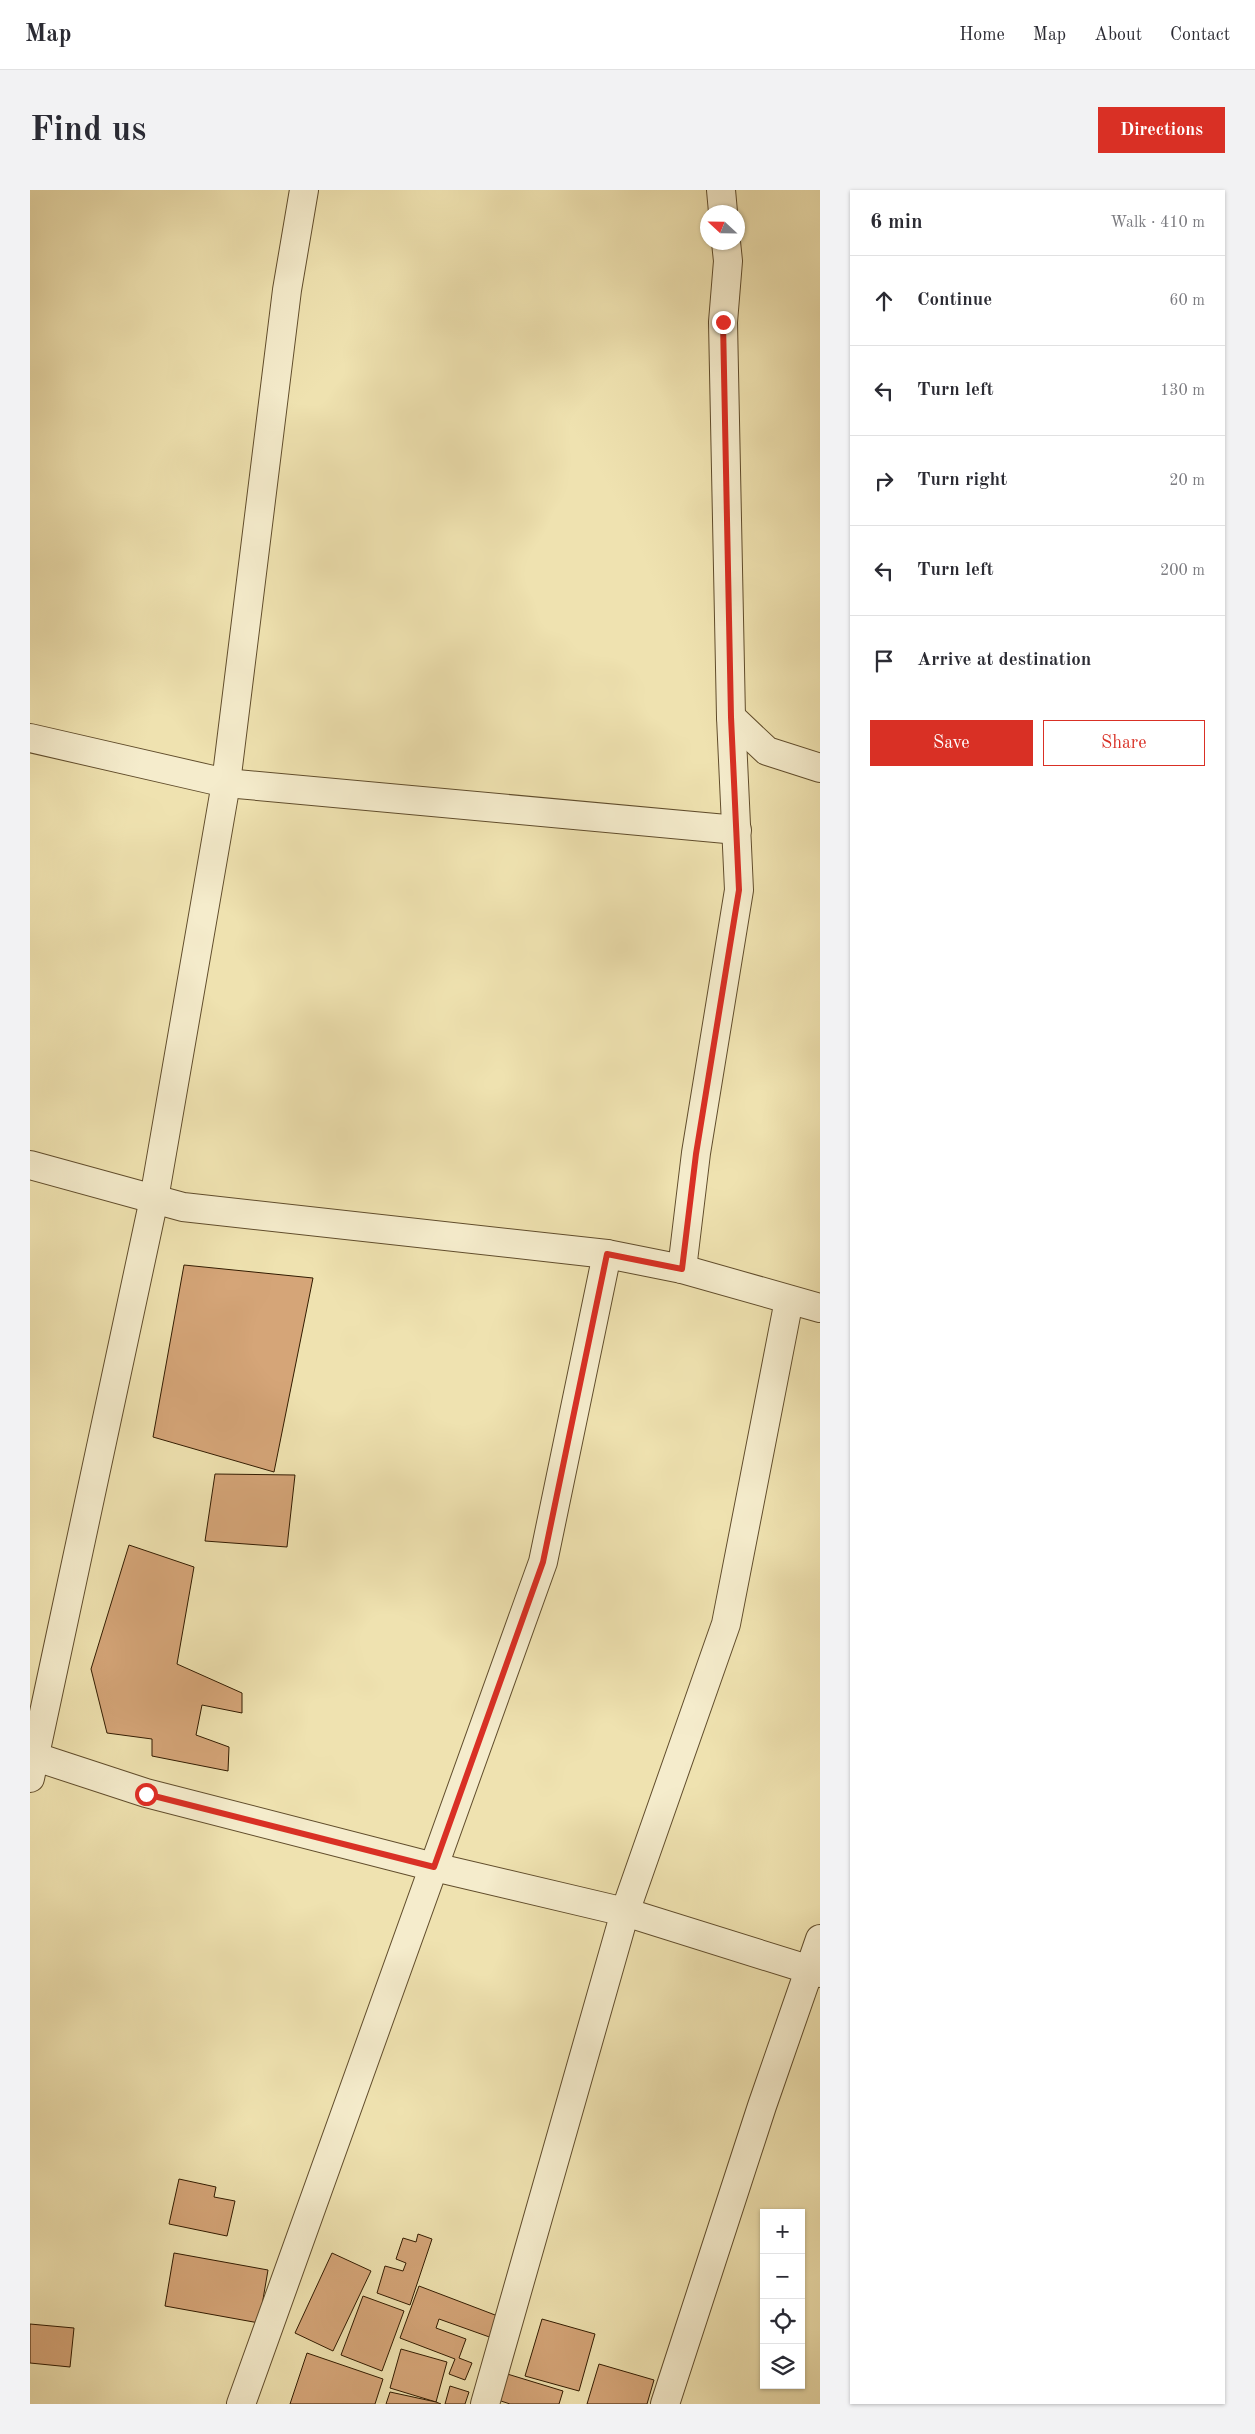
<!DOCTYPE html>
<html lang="en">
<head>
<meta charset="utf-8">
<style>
  body { margin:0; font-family:"Old Standard TT",serif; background:#f2f2f3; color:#2b2b33 }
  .controls { position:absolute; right:15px; bottom:15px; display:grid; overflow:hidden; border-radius:0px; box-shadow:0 1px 4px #0004 }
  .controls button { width:45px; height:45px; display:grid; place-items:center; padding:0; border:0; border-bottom:1px solid #e1e1e2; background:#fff; color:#2b2b33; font:25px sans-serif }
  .compass { position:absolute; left:670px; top:15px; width:45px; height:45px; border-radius:50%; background:#fff; box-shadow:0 1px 4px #0004; rotate:292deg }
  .stop { position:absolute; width:15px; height:15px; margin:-11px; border:4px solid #d93025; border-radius:50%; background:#fff }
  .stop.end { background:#d93025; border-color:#fff; box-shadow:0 1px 5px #0008 }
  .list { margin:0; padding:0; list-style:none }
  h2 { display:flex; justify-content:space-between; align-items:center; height:65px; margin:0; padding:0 20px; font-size:21px }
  h2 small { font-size:16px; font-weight:400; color:#7c7c81 }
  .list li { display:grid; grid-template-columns:32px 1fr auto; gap:15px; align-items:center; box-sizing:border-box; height:90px; padding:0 20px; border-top:1px solid #e1e1e2 }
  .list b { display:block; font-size:19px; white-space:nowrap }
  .list em { font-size:16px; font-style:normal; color:#7c7c81 }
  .actions { display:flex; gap:10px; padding:15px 20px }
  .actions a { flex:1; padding:11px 0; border:1px solid #d93025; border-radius:0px; text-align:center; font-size:18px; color:#d93025 }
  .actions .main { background:#d93025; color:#fff }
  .icon { flex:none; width:28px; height:28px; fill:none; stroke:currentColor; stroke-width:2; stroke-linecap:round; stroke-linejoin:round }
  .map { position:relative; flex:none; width:790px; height:2214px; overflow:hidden; border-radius:0px }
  header { display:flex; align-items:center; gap:30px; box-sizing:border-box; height:70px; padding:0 25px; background:#fff; border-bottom:1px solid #e1e1e2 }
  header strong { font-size:24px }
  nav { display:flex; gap:28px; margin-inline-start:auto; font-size:18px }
  .intro { display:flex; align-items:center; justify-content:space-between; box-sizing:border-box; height:120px; padding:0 30px }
  h1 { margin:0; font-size:35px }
  .button { padding:12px 22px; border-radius:0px; background:#d93025; color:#fff; font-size:18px; font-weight:700 }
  main { display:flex; gap:30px; padding:0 30px }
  aside { flex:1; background:#fff; border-radius:0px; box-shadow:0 1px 4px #0004 }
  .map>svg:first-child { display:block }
  .building { fill:#d5a578; stroke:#321b00 }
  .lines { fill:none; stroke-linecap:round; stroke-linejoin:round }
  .street-casing { stroke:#614d2c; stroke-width:30 }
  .street { stroke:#f5eccc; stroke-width:28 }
  .route { stroke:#d93025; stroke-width:6 }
</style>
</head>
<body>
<header>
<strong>Map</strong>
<nav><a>Home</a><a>Map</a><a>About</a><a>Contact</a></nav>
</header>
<div class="intro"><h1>Find us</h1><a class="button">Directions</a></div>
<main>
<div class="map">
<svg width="790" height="2214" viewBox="0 0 790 2214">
  <rect width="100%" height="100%" fill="#efe2b0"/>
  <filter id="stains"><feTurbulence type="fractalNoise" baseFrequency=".004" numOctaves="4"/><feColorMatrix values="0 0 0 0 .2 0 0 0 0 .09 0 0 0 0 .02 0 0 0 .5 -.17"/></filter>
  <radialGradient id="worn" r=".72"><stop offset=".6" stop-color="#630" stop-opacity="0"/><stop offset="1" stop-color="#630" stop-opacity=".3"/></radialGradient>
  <g class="building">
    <polygon points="154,1075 283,1088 244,1282 123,1247"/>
    <polygon points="185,1284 265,1285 257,1357 175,1351"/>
    <polygon points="99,1355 164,1377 147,1474 212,1503 212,1523 172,1515 166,1545 199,1557 198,1581 122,1566 122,1549 77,1543 61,1479"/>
    <polygon points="149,1989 186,1997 184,2007 205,2011 197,2046 139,2034"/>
    <polygon points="388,2044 402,2049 380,2115 347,2103 355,2076 373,2081 376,2073 366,2069 373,2048 386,2052"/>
    <polygon points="144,2063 238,2080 229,2133 135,2116"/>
    <polygon points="302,2063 341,2081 303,2161 265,2143"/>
    <polygon points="389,2096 473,2128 465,2149 409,2129 406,2138 436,2149 429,2168 442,2173 435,2190 419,2184 425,2169 370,2148"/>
    <polygon points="333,2106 374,2121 352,2181 311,2165"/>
    <polygon points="512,2129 565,2144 549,2201 495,2186"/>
    <polygon points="0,2134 44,2138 40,2177 0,2173"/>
    <polygon points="371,2159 417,2172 406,2212 360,2198"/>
    <polygon points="277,2163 353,2189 345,2214 260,2214"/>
    <polygon points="569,2174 624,2190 617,2214 557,2214"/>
    <polygon points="474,2183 533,2201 529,2214 480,2214 465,2209"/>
    <polygon points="420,2196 439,2202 435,2214 415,2214"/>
    <polygon points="360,2202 406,2212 411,2214 356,2214"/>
  </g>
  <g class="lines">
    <defs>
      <g id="street">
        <polyline points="691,0 693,22"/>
        <polyline points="701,527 737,561 790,578"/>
        <polyline points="0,548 196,593 707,640"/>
        <polyline points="0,975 153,1017 577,1064 652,1079 790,1118"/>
        <polyline points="652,1079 666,963 709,700 701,527 693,132 698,71 696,52"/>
        <polyline points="0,1565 116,1603 404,1677 595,1722 790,1783"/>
        <polyline points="0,1588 124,1009 196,593 257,100 274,0"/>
        <polyline points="211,2214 513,1372 577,1064"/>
        <polyline points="455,2214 595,1722 696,1434 759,1110"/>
        <polyline points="635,2214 732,1916 790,1749"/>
      </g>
    </defs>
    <use href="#street" class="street-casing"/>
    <use href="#street" class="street"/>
  </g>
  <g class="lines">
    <polyline class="route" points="116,1604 404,1677 513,1372 577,1064 652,1079 666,964 709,700 701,527 693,132"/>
  </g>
  <rect width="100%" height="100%" filter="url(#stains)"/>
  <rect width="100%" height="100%" fill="url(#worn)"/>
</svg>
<div class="controls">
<button>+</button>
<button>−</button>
<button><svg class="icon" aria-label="locate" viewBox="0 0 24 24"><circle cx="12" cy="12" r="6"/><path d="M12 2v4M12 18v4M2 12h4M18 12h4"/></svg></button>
<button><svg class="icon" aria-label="layers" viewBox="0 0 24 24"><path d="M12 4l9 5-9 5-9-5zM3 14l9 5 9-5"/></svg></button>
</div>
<svg class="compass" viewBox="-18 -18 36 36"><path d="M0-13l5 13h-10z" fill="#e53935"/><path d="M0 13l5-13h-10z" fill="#7c7c81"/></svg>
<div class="stop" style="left:116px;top:1604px"></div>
<div class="stop end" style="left:693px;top:132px"></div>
</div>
<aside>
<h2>6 min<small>Walk · 410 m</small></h2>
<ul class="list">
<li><svg class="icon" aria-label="ahead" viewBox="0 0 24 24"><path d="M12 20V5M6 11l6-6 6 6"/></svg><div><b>Continue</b></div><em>60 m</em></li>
<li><svg class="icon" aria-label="left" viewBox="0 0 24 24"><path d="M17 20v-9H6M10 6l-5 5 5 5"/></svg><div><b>Turn left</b></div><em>130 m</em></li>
<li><svg class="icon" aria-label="right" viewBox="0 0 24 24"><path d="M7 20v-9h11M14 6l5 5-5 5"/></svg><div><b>Turn right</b></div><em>20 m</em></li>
<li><svg class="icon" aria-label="left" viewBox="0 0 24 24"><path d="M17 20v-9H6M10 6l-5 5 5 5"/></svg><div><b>Turn left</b></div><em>200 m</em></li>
<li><svg class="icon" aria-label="arrive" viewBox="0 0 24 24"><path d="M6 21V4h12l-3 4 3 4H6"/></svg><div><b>Arrive at destination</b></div></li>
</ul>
<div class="actions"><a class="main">Save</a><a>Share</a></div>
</aside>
</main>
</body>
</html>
